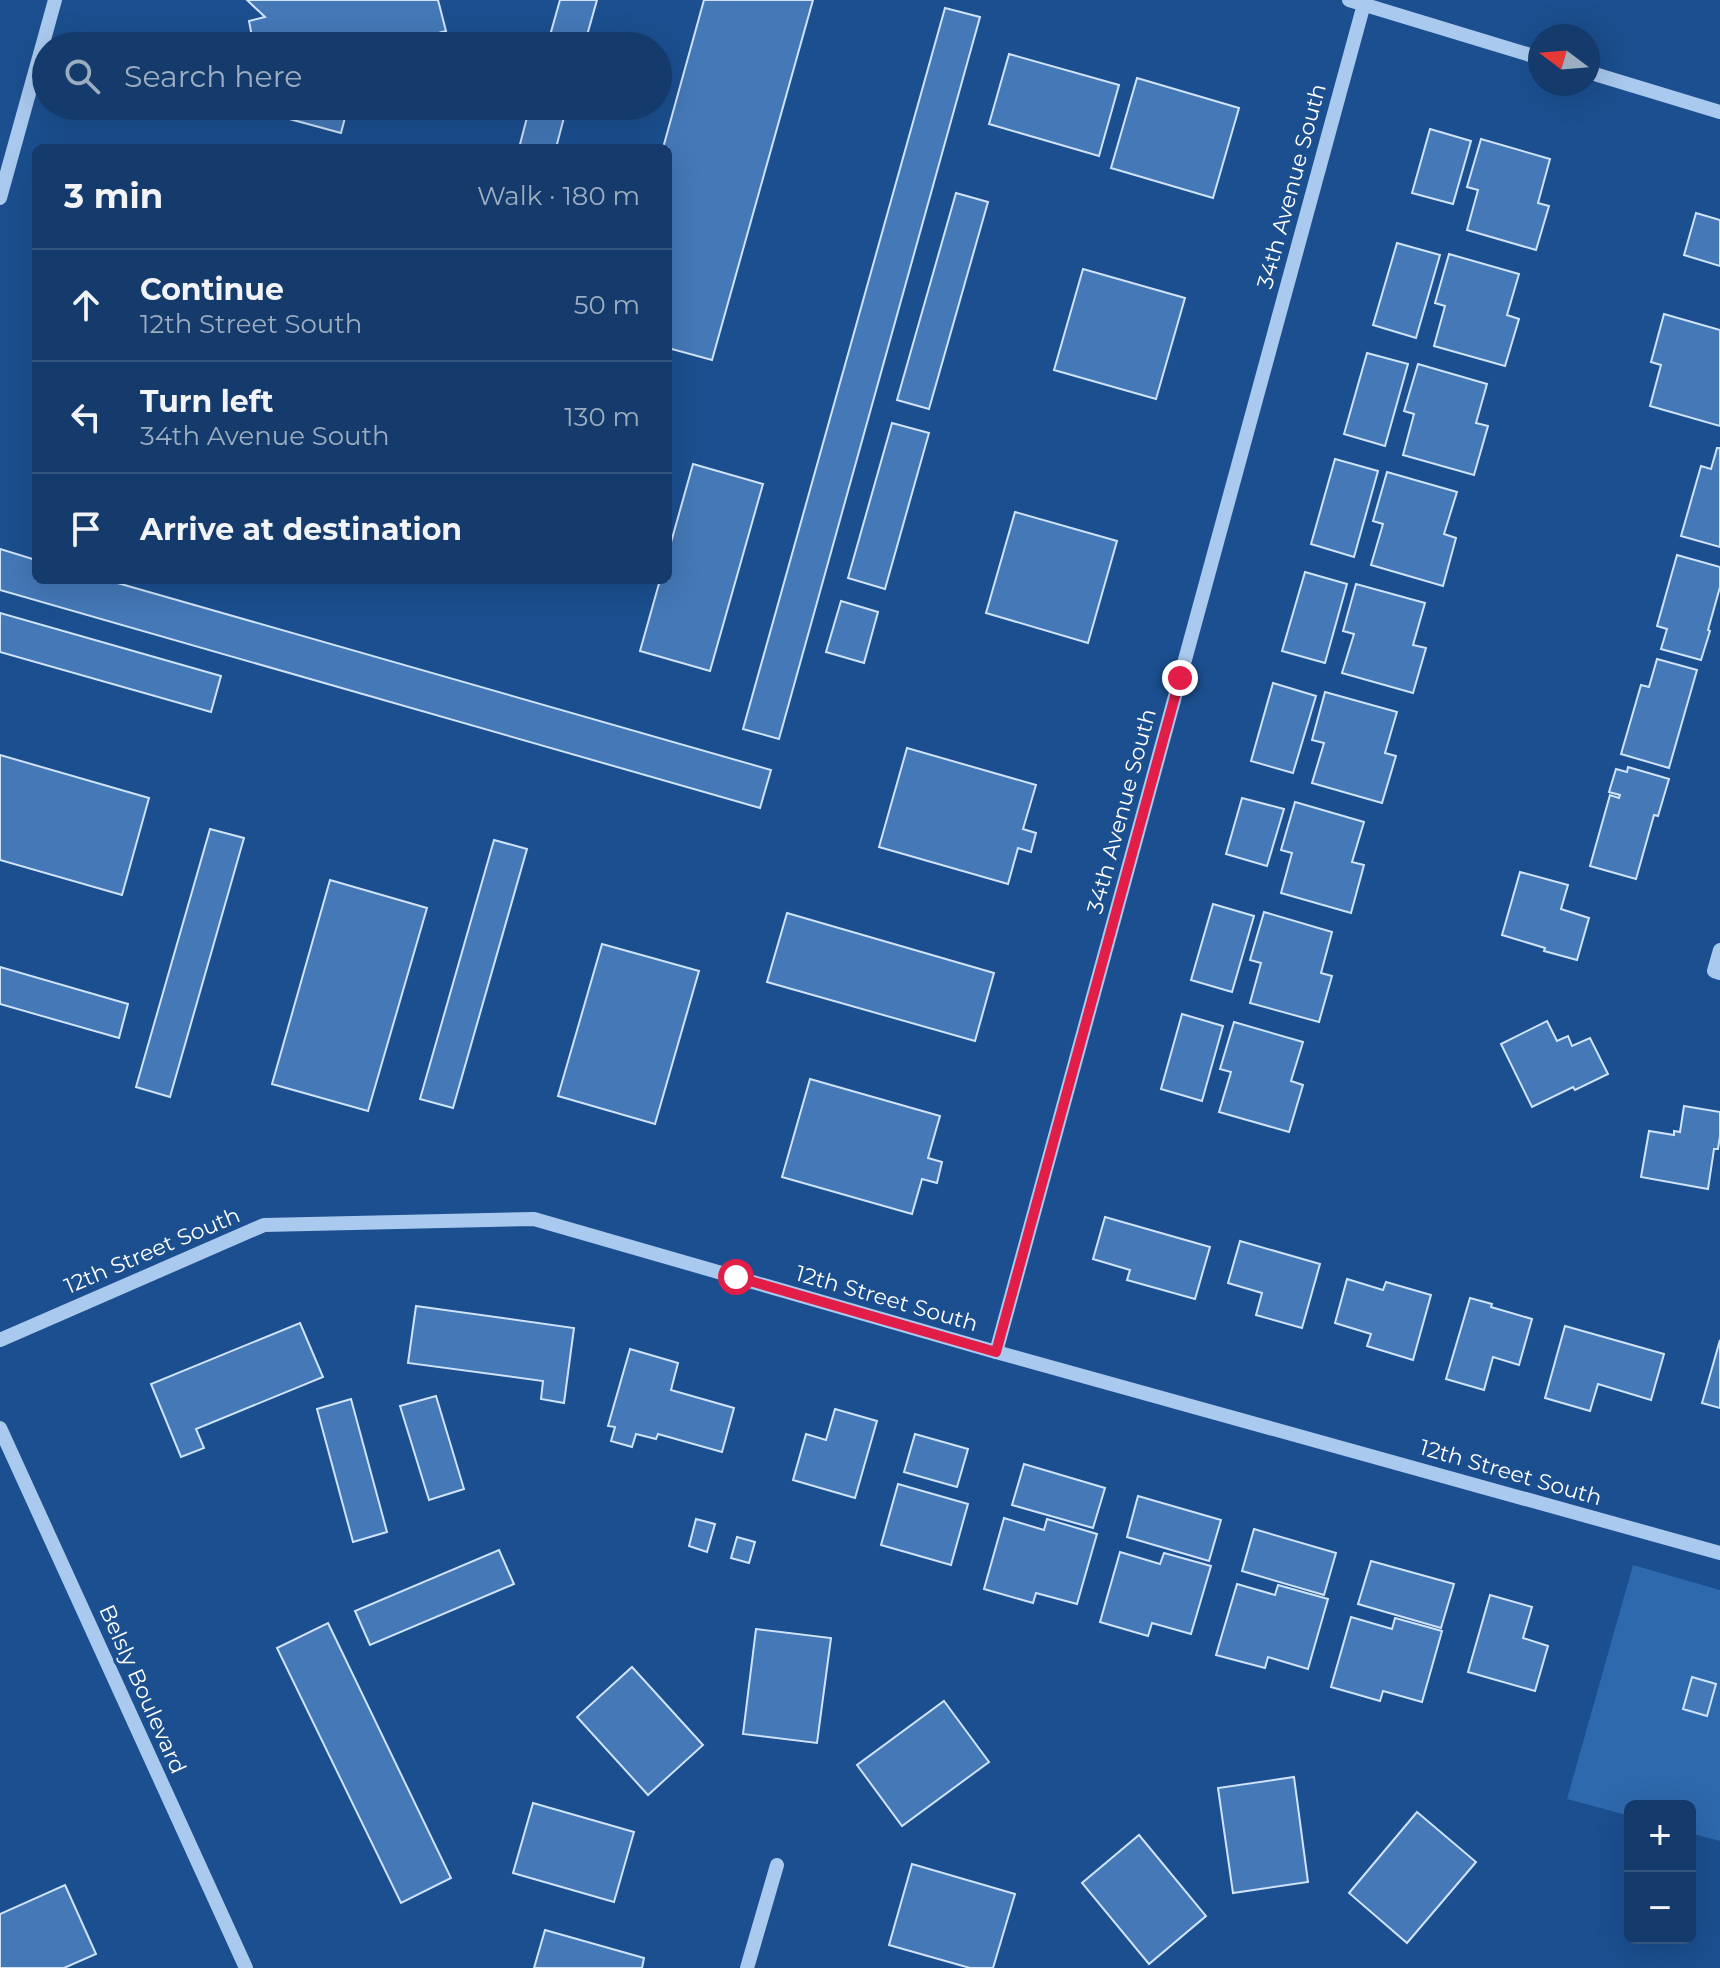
<!DOCTYPE html>
<html lang="en">
<head>
<meta charset="utf-8">
<style>
  body { margin:0; font-family:Montserrat,sans-serif; background:#1d4271; color:#f1f3f6 }
  .controls { position:absolute; right:24px; bottom:24px; display:grid; overflow:hidden; border-radius:12px; box-shadow:0 8px 32px #0002 }
  .controls button { width:72px; height:72px; display:grid; place-items:center; padding:0; border:0; border-bottom:2px solid #33557e; background:#143b6b; color:#f1f3f6; font:40px sans-serif }
  .compass { position:absolute; left:1528px; top:24px; width:72px; height:72px; border-radius:50%; background:#143b6b; box-shadow:0 8px 32px #0002; rotate:286deg }
  .stop { position:absolute; width:24px; height:24px; margin:-18px; border:6px solid #e11d48; border-radius:50%; background:#fff }
  .stop.end { background:#e11d48; border-color:#fff; box-shadow:0 2px 8px #0008 }
  .list { margin:0; padding:0; list-style:none }
  h2 { display:flex; justify-content:space-between; align-items:center; height:104px; margin:0; padding:0 32px; font-size:34px }
  h2 small { font-size:26px; font-weight:400; color:#9dadc1 }
  .list li { display:grid; grid-template-columns:52px 1fr auto; gap:24px; align-items:center; box-sizing:border-box; height:112px; padding:0 32px; border-top:2px solid #33557e }
  .list b { display:block; font-size:30px; white-space:nowrap }
  .list p { margin:0; font-size:26px; white-space:nowrap; color:#9dadc1 }
  .list em { font-size:26px; font-style:normal; color:#9dadc1 }
  .icon { flex:none; width:44px; height:44px; fill:none; stroke:currentColor; stroke-width:2; stroke-linecap:round; stroke-linejoin:round }
  .map { position:relative; flex:none; width:1720px; height:1968px; overflow:hidden }
  .search { position:absolute; background:#143b6b; box-shadow:0 8px 32px #0002; left:32px; top:32px; width:640px; height:88px; display:flex; align-items:center; gap:20px; box-sizing:border-box; padding:0 28px; border-radius:44px; color:#9dadc1; font-size:30px }
  .panel { position:absolute; background:#143b6b; box-shadow:0 8px 32px #0002; left:32px; top:144px; width:640px; height:440px; border-radius:12px }
  .map>svg:first-child { display:block }
  .green { fill:#2e69ad }
  .building { fill:#4478b7; stroke:#cfe3fa; stroke-width:2 }
  .lines { fill:none; stroke-linecap:round; stroke-linejoin:round }
  .minor { stroke:#a9c9ee; stroke-width:14 }
  .route { stroke:#e11d48; stroke-width:10 }
  .labels { text-anchor:middle; stroke-width:7; stroke-linejoin:round; paint-order:stroke }
  .street-label { font-size:22px; fill:#fff; stroke:#1b4f8f }
</style>
</head>
<body>
<div class="map">
<svg width="1720" height="1968" viewBox="0 0 1720 1968">
  <rect width="100%" height="100%" fill="#1b4f8f"/>
  <polygon class="green" points="1633,1565 1720,1590 1720,1841 1690,1833 1690,1806 1630,1806 1630,1816 1567,1799"/>
  <g class="building">
    <polygon points="247,0 438,0 446,31 388,46 266,46 268,39 253,42 249,21 265,17"/>
    <polygon points="560,0 597,0 584,46 547,46"/>
    <polygon points="704,0 813,0 712,360 668,348 668,148 663,148"/>
    <polygon points="945,8 980,17 779,739 743,729"/>
    <polygon points="1009,54 1119,85 1099,156 989,124"/>
    <polygon points="1137,78 1239,108 1213,198 1111,168"/>
    <polygon points="249,106 348,106 341,133 249,108"/>
    <polygon points="530,106 567,106 556,148 519,148"/>
    <polygon points="1430,129 1471,141 1453,204 1412,193"/>
    <polygon points="1481,139 1550,159 1538,203 1549,206 1536,250 1467,230 1478,190 1467,187"/>
    <polygon points="956,193 988,202 929,409 897,400"/>
    <polygon points="1696,213 1720,220 1720,266 1684,255"/>
    <polygon points="1397,243 1440,255 1416,338 1373,325"/>
    <polygon points="1449,254 1519,274 1507,315 1519,319 1505,366 1434,346 1445,306 1435,303"/>
    <polygon points="1083,269 1185,298 1156,399 1054,370"/>
    <polygon points="1664,314 1720,330 1720,426 1650,406 1661,365 1651,362"/>
    <polygon points="1367,353 1408,364 1385,446 1344,434"/>
    <polygon points="1418,364 1487,384 1476,423 1488,426 1474,475 1403,455 1414,414 1404,411"/>
    <polygon points="892,423 929,433 885,589 848,578"/>
    <polygon points="1717,448 1720,448 1720,547 1681,536 1701,466 1711,469"/>
    <polygon points="1335,459 1378,471 1354,557 1311,544"/>
    <polygon points="693,464 763,484 710,671 640,651 660,580 668,580 668,553"/>
    <polygon points="1387,472 1457,492 1444,534 1456,538 1443,586 1371,565 1383,524 1373,521"/>
    <polygon points="1015,512 1117,541 1088,643 986,613"/>
    <polygon points="0,549 36,560 36,580 107,580 771,770 760,808 0,590"/>
    <polygon points="1677,555 1720,567 1720,587 1708,630 1710,631 1701,660 1661,649 1667,629 1657,626"/>
    <polygon points="1305,572 1347,584 1325,663 1282,651"/>
    <polygon points="1356,584 1425,603 1413,645 1426,648 1413,693 1342,673 1354,634 1343,631"/>
    <polygon points="841,601 878,612 864,663 826,652"/>
    <polygon points="0,613 221,676 211,712 0,652"/>
    <polygon points="1657,659 1697,670 1669,768 1621,754 1641,685 1649,687"/>
    <polygon points="1273,683 1316,696 1293,773 1251,761"/>
    <polygon points="1325,692 1397,712 1385,753 1396,756 1382,803 1312,783 1324,743 1312,740"/>
    <polygon points="907,748 1036,785 1023,829 1036,833 1031,852 1018,848 1008,884 879,847"/>
    <polygon points="0,755 149,798 122,895 0,860"/>
    <polygon points="1628,767 1669,779 1658,816 1654,815 1636,879 1590,866 1610,795 1619,798 1620,795 1609,792 1616,769 1627,772"/>
    <polygon points="1242,798 1284,809 1267,866 1226,854"/>
    <polygon points="1295,802 1364,822 1352,862 1364,865 1351,913 1281,893 1292,853 1281,850"/>
    <polygon points="210,829 244,838 170,1097 136,1087"/>
    <polygon points="494,840 527,849 453,1108 420,1099"/>
    <polygon points="1520,872 1568,885 1561,909 1589,918 1577,960 1544,951 1545,948 1502,935"/>
    <polygon points="330,880 427,908 368,1111 272,1084"/>
    <polygon points="1213,904 1254,916 1232,992 1191,980"/>
    <polygon points="1264,912 1332,932 1321,973 1332,976 1319,1022 1250,1003 1261,963 1250,960"/>
    <polygon points="787,913 994,973 975,1041 767,982"/>
    <polygon points="602,944 699,971 655,1124 558,1096"/>
    <polygon points="0,967 128,1004 119,1038 0,1004"/>
    <polygon points="1182,1014 1223,1026 1202,1101 1161,1089"/>
    <polygon points="1547,1021 1557,1041 1568,1036 1572,1046 1590,1038 1608,1074 1575,1090 1573,1087 1532,1107 1501,1044"/>
    <polygon points="1234,1022 1303,1042 1291,1081 1303,1085 1289,1132 1219,1112 1231,1072 1220,1069"/>
    <polygon points="810,1079 940,1116 928,1158 942,1162 937,1183 922,1179 912,1214 782,1177"/>
    <polygon points="1684,1106 1720,1112 1720,1136 1718,1149 1714,1149 1708,1189 1641,1177 1649,1131 1674,1135 1674,1131 1680,1132"/>
    <polygon points="1105,1217 1210,1247 1195,1299 1127,1280 1130,1270 1093,1259"/>
    <polygon points="1240,1241 1320,1264 1302,1328 1256,1315 1262,1293 1228,1283"/>
    <polygon points="1347,1279 1383,1290 1386,1282 1431,1295 1413,1360 1367,1346 1371,1334 1335,1323"/>
    <polygon points="1470,1298 1492,1304 1491,1307 1532,1319 1519,1365 1493,1357 1484,1390 1446,1379"/>
    <polygon points="416,1306 574,1328 564,1403 541,1399 543,1381 408,1363"/>
    <polygon points="300,1323 323,1377 196,1429 204,1448 181,1457 151,1384"/>
    <polygon points="1565,1326 1664,1354 1651,1400 1598,1384 1590,1411 1545,1398"/>
    <polygon points="1720,1340 1720,1408 1702,1403"/>
    <polygon points="630,1349 678,1363 671,1390 734,1408 722,1452 658,1434 656,1439 636,1434 632,1447 611,1441 615,1427 608,1426"/>
    <polygon points="436,1396 464,1489 429,1500 400,1406"/>
    <polygon points="351,1399 387,1532 353,1542 317,1409"/>
    <polygon points="835,1409 877,1421 855,1498 793,1480 806,1434 826,1440"/>
    <polygon points="915,1434 968,1449 957,1487 904,1472"/>
    <polygon points="1024,1464 1105,1488 1093,1528 1012,1505"/>
    <polygon points="898,1484 968,1504 951,1565 881,1545"/>
    <polygon points="1138,1496 1221,1520 1209,1561 1127,1537"/>
    <polygon points="1004,1518 1044,1530 1047,1519 1097,1534 1077,1604 1036,1593 1033,1603 984,1589"/>
    <polygon points="696,1519 715,1524 707,1552 689,1546"/>
    <polygon points="1254,1529 1336,1553 1324,1595 1242,1571"/>
    <polygon points="737,1537 755,1542 749,1563 731,1558"/>
    <polygon points="499,1550 514,1584 370,1645 355,1611"/>
    <polygon points="1120,1552 1160,1564 1164,1553 1211,1566 1191,1634 1152,1623 1148,1636 1100,1622"/>
    <polygon points="1371,1561 1454,1584 1441,1628 1358,1604"/>
    <polygon points="1237,1584 1275,1595 1278,1585 1328,1599 1308,1669 1268,1657 1265,1668 1216,1655"/>
    <polygon points="1490,1595 1532,1607 1523,1638 1548,1646 1535,1691 1468,1672"/>
    <polygon points="1351,1617 1392,1629 1395,1618 1442,1631 1422,1702 1383,1691 1380,1701 1331,1687"/>
    <polygon points="328,1623 451,1878 401,1903 277,1648"/>
    <polygon points="756,1629 831,1638 817,1743 743,1734"/>
    <polygon points="632,1667 703,1745 648,1795 577,1717"/>
    <polygon points="1692,1677 1716,1684 1707,1716 1683,1709"/>
    <polygon points="944,1701 989,1762 902,1826 857,1765"/>
    <polygon points="1294,1777 1308,1882 1233,1893 1218,1788"/>
    <polygon points="533,1803 634,1832 614,1902 513,1873"/>
    <polygon points="1417,1812 1476,1862 1407,1943 1349,1893"/>
    <polygon points="1139,1835 1206,1916 1149,1964 1082,1883"/>
    <polygon points="912,1864 1015,1894 993,1968 970,1968 889,1945"/>
    <polygon points="65,1885 96,1954 64,1968 0,1968 0,1914"/>
    <polygon points="545,1930 644,1958 642,1968 534,1968"/>
  </g>
  <g class="lines">
    <g class="minor">
      <polyline points="1349,0 1540,58"/>
      <polyline points="1588,72 1720,112"/>
      <polyline points="0,198 55,0"/>
      <polyline points="1720,950 1714,971 1720,973"/>
      <polyline points="0,1340 264,1225 534,1219 996,1352 1720,1553"/>
      <polyline points="996,1352 1364,4"/>
      <polyline points="0,1428 246,1968"/>
      <polyline points="747,1968 777,1865"/>
    </g>
  </g>
  <g class="lines">
    <polyline class="route" points="736,1277 996,1352 1180,678"/>
  </g>
  <g class="labels">
    <g class="street-label">
      <text transform="translate(1291 186) rotate(-75)" y="8">34th Avenue South</text>
      <text transform="translate(1121 811) rotate(-75)" y="8">34th Avenue South</text>
      <text transform="translate(152 1250) rotate(-23)" y="8">12th Street South</text>
      <text transform="translate(887 1298) rotate(16)" y="8">12th Street South</text>
      <text transform="translate(1511 1472) rotate(16)" y="8">12th Street South</text>
      <text transform="translate(143 1689) rotate(66)" y="8">Belsly Boulevard</text>
    </g>
  </g>
</svg>
<div class="controls">
<button>+</button>
<button>−</button>
</div>
<svg class="compass" viewBox="-18 -18 36 36"><path d="M0-13l5 13h-10z" fill="#e53935"/><path d="M0 13l5-13h-10z" fill="#9dadc1"/></svg>
<div class="stop" style="left:736px;top:1277px"></div>
<div class="stop end" style="left:1180px;top:678px"></div>
<div class="search"><svg class="icon" aria-label="search" viewBox="0 0 24 24"><circle cx="10" cy="10" r="6"/><path d="M15 15l6 6"/></svg>Search here</div>
<section class="panel">
<h2>3 min<small>Walk · 180 m</small></h2>
<ul class="list">
<li><svg class="icon" aria-label="ahead" viewBox="0 0 24 24"><path d="M12 20V5M6 11l6-6 6 6"/></svg><div><b>Continue</b><p>12th Street South</p></div><em>50 m</em></li>
<li><svg class="icon" aria-label="left" viewBox="0 0 24 24"><path d="M17 20v-9H6M10 6l-5 5 5 5"/></svg><div><b>Turn left</b><p>34th Avenue South</p></div><em>130 m</em></li>
<li><svg class="icon" aria-label="arrive" viewBox="0 0 24 24"><path d="M6 21V4h12l-3 4 3 4H6"/></svg><div><b>Arrive at destination</b></div></li>
</ul>
</section>
</div>
</body>
</html>
